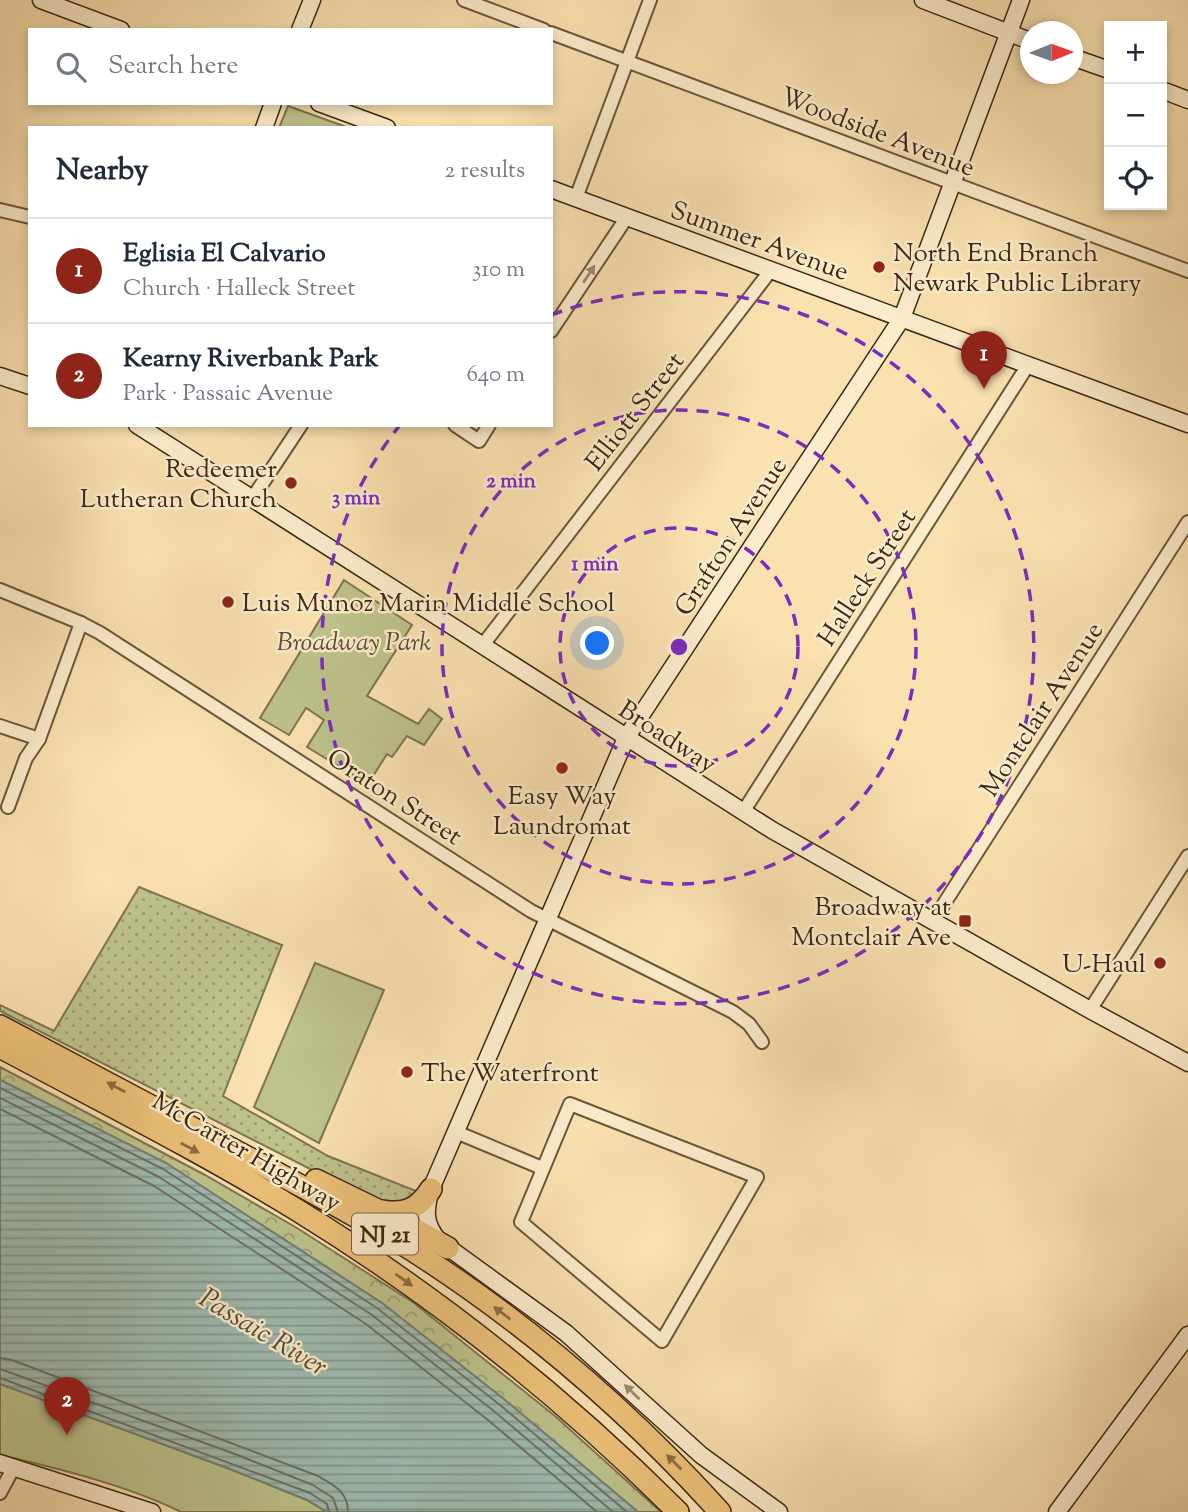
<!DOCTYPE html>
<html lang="en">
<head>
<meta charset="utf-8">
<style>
  body { margin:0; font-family:"Sorts Mill Goudy",serif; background:#f6f6f7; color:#1f2937 }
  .controls { position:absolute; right:21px; top:21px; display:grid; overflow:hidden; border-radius:0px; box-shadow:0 4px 10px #0003 }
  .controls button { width:63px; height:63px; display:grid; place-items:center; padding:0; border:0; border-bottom:2px solid #e0e1e3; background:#fff; color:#1f2937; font:35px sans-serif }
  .compass { position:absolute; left:1020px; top:21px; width:63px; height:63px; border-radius:50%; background:#fff; box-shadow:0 4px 10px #0003; rotate:89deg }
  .you { position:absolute; left:598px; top:644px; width:24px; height:24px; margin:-18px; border:5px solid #fff; border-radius:50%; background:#1a73e8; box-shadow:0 0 0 10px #1a73e833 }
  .badge { display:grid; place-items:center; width:46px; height:46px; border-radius:50%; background:#8f2418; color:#fff; font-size:23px; font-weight:700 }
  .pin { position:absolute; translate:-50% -58px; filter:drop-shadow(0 2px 4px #0008) }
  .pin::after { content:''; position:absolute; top:37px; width:24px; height:21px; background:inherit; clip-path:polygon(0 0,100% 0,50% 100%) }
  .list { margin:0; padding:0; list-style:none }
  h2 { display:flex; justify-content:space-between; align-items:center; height:91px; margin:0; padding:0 28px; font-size:30px }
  h2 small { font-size:23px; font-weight:400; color:#747a83 }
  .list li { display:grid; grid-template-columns:46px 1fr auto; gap:21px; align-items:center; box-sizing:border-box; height:105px; padding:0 28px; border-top:2px solid #e0e1e3 }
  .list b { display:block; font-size:26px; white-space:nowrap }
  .list p { margin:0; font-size:23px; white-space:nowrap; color:#747a83 }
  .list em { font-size:23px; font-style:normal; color:#747a83 }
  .icon { flex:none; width:38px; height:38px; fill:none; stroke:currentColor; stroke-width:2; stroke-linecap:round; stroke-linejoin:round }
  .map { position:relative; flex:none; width:1188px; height:1512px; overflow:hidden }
  .search { position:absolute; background:#fff; box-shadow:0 4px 10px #0003; left:28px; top:28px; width:525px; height:77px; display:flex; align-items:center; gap:18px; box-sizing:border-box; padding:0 24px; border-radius:0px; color:#747a83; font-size:26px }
  .panel { position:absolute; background:#fff; box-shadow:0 4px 10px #0003; left:28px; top:126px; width:525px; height:301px; border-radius:0px }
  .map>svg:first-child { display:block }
  .grass { fill:url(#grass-dots); stroke:#7e7550; stroke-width:2 }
  .forest { fill:url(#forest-crowns); stroke:#7e7550; stroke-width:2 }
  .park { fill:#bec38c; stroke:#7e7550; stroke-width:2 }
  .water { fill:url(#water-rules); stroke:#788073; stroke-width:2 }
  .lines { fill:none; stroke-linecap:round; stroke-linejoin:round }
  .shore { stroke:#6e7263; stroke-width:2 }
  .street-casing { stroke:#6c563b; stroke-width:16 }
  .secondary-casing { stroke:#3d2714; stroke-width:19 }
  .highway-casing { stroke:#3d2714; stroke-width:24 }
  .street { stroke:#fceccc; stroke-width:12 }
  .secondary { stroke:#fceccc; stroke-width:16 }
  .highway { stroke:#edc078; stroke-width:21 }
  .oneway { fill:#9c8a70 }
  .oneway2 { fill:#8c6c41 }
  .ring { fill:none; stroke:#7b2cbf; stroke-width:3.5; stroke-dasharray:12 9 }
  .poi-dot { fill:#8f2418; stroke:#fceccc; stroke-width:2.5 }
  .labels { text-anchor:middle; stroke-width:5; stroke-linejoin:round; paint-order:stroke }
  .shield { fill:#fceccc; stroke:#76624b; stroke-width:2 }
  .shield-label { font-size:24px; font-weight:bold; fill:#3d2714 }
  .street-label { font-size:26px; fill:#3d2714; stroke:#fceccc }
  .poi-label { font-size:26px; fill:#3d2714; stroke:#fceccc; text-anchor:start }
  .park-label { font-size:26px; font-style:italic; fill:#5d4e32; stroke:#fceccc }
  .water-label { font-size:28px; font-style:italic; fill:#564c3c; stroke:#fceccc }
  .centre { fill:#7b2cbf; stroke:#fceccc; stroke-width:3.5 }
  .ring-label { font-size:21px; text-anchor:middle; font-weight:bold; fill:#7b2cbf; stroke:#fceccc; stroke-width:5; stroke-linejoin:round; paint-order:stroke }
</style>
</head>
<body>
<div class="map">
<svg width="1188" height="1512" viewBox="0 0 1188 1512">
  <defs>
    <pattern id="grass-dots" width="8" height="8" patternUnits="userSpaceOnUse" patternTransform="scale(1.75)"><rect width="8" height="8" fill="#bec38c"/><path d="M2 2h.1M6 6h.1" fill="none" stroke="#9c9e71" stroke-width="1.8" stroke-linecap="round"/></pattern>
    <pattern id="forest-crowns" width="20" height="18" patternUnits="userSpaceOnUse" patternTransform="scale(1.75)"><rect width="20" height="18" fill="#bec38c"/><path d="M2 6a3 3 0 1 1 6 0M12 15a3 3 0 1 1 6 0" fill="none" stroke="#9c9e71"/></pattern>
    <pattern id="water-rules" width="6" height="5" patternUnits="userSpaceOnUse" patternTransform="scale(1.75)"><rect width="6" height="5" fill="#9fbcb2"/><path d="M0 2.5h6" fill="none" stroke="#839990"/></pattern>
  </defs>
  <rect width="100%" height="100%" fill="#fae1b0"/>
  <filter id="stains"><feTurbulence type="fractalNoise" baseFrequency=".00286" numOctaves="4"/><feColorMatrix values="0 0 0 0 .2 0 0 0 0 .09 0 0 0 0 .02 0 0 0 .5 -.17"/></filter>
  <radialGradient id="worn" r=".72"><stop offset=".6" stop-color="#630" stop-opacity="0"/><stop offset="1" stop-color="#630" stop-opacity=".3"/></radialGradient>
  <polygon class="grass" points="139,887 282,945 223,1096 328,1156 416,1191 411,1202 375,1202 0,1011 0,1005 54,1031"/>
  <polygon class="forest" points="0,1067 205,1175 297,1228 414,1303 555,1416 661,1512 638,1512 505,1400 382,1303 166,1163 0,1080"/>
  <g class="park">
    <polygon points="288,106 349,128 279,128"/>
    <polygon points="344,580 412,625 367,696 418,724 429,709 442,719 424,745 407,736 392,757 387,754 368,784 307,747 324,720 306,708 289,735 260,718"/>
    <polygon points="315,963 384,990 319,1143 254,1107"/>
    <path d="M0 1384 230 1469 307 1500 327 1512H181C129 1486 57 1468 0 1455Z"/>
  </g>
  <polygon class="water" points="0,1080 166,1163 382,1303 505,1400 638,1512 327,1512 307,1500 230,1469 0,1384"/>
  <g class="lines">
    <g class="shore">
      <polyline points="0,1088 163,1169 377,1308 500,1405 627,1512"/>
      <polyline points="0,1098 159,1177 372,1315 495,1412 613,1512"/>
      <polyline points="0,1109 154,1186 366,1324 488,1420 597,1512"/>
      <path d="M0 1358 12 1360 318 1476C334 1485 348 1492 348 1512"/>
      <polyline points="0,1369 235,1454 313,1485 333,1498 338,1512"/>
      <polyline points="0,1378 310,1493 327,1504 329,1512"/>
    </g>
    <defs>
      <g id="street">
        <polyline points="464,0 544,30"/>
        <polyline points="551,33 1188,271"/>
        <polyline points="576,198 650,0"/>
        <polyline points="0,210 30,217"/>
        <polyline points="551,331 627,217"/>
        <polyline points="455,425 479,441 489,425"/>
        <polyline points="252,499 301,425"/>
        <polyline points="0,590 81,623 100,633 531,911 733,1012 749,1024 762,1042"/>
        <polyline points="482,646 771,270"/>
        <polyline points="0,726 39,739"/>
        <polyline points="8,807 26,758 39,739 81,623"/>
        <polyline points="743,812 1028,365"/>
        <polyline points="933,921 1188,522"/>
        <polyline points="1090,1010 1188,856"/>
        <polygon points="570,1104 757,1177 662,1341 521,1222"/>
        <polyline points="456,1132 542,1168"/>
        <polyline points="0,1493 14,1467"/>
      </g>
      <g id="secondary">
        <polyline points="41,0 121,30"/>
        <polyline points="923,0 1030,41"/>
        <polyline points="300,30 312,0"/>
        <polyline points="1072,57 1109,70"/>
        <polyline points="1162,90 1188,100"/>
        <polyline points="319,103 387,128"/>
        <polyline points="264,128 273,103"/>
        <polyline points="551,189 1188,424"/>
        <polyline points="0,376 30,386"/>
        <polyline points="137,425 772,830 1090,1010 1188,1063"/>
        <polyline points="0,1463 152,1512"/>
        <path d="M779 1512 701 1455 566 1333 438 1240C424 1223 425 1210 431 1189L626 738 902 318 1021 0"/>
        <polyline points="1057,1512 1188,1335"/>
      </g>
      <g id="highway">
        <path d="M0 1026C78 1067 156 1109 234 1150 290 1180 347 1210 401 1243 519 1317 626 1408 720 1512"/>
        <path d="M0 1047C99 1100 201 1151 297 1210 435 1295 563 1397 678 1512"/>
        <polyline points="316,1180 398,1220 448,1248"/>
        <path d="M383 1211C406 1215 419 1208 431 1189"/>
      </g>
    </defs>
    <use href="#street" class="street-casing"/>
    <use href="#secondary" class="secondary-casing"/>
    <use href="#highway" class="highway-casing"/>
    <use href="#street" class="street"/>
    <use href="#secondary" class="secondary"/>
    <use href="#highway" class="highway"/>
  </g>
  <defs><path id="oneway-solid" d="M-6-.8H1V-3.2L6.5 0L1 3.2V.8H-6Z" transform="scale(1.75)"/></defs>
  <g class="oneway">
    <use href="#oneway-solid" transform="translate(589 274) rotate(-57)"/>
    <use href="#oneway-solid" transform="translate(632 1392) rotate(-136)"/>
  </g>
  <g class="oneway2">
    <use href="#oneway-solid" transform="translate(116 1087) rotate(-152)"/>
    <use href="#oneway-solid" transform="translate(190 1148) rotate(28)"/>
    <use href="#oneway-solid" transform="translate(404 1280) rotate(35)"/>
    <use href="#oneway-solid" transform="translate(502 1313) rotate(-143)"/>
    <use href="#oneway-solid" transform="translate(674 1462) rotate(-135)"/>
  </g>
  <g class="ring">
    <circle cx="679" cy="647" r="119"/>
    <circle cx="679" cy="647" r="237"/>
    <path d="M551 315A356 356 0 1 1 400 425"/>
  </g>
  <g class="poi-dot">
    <circle cx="879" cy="267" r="7"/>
    <circle cx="291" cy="483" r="7"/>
    <circle cx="228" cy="602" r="7"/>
    <circle cx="562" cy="768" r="7"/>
    <rect x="958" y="914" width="14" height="14" rx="3.5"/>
    <circle cx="1160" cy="963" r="7"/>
    <circle cx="407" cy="1072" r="7"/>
  </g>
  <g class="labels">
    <rect class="shield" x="352" y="1213.5" width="66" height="41" rx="5"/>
    <g class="shield-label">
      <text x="385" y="1242">NJ 21</text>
    </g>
    <g class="street-label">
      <text transform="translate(878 131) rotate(21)" y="9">Woodside Avenue</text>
      <text transform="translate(760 240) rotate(20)" y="9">Summer Avenue</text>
      <text transform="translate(634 411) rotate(-52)" y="9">Elliott Street</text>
      <text transform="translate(730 536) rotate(-57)" y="9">Grafton Avenue</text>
      <text transform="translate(866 577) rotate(-57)" y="9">Halleck Street</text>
      <text transform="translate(1041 709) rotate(-57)" y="9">Montclair Avenue</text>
      <text transform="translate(668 736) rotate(33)" y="9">Broadway</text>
      <text transform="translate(395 796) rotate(33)" y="9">Oraton Street</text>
      <text transform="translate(247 1151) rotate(30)" y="9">McCarter Highway</text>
    </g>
    <g class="poi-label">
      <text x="893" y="261">North End Branch<tspan x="893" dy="30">Newark Public Library</tspan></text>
      <text x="277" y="477" text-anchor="end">Redeemer<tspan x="277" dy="30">Lutheran Church</tspan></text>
      <text x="242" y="611">Luis Munoz Marin Middle School</text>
      <text x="562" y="804" text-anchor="middle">Easy Way<tspan x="562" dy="30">Laundromat</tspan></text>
      <text x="951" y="915" text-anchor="end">Broadway at<tspan x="951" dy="30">Montclair Ave</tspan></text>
      <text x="1146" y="972" text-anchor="end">U-Haul</text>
      <text x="421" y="1081">The Waterfront</text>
    </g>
    <g class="park-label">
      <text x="354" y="650">Broadway Park</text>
    </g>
    <g class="water-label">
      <text transform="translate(264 1331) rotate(31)" y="10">Passaic River</text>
    </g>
  </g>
  <circle cx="679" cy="647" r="10" class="centre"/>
  <g class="ring-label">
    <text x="511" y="487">2 min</text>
    <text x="356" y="504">3 min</text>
    <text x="595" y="570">1 min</text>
  </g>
  <rect width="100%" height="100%" filter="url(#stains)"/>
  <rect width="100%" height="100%" fill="url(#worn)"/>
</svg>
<div class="controls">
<button>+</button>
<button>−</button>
<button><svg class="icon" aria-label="locate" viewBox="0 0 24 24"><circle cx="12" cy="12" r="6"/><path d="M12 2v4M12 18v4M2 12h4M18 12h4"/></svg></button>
</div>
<svg class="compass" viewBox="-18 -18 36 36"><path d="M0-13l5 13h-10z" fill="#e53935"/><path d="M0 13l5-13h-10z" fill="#747a83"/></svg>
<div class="you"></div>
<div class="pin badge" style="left:984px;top:389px">1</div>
<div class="pin badge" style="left:67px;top:1435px">2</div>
<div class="search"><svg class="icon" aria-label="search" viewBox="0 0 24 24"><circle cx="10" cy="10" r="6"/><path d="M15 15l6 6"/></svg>Search here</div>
<section class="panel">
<h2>Nearby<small>2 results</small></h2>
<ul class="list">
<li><span class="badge">1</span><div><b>Eglisia El Calvario</b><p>Church · Halleck Street</p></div><em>310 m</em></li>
<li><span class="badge">2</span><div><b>Kearny Riverbank Park</b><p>Park · Passaic Avenue</p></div><em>640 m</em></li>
</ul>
</section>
</div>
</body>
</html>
